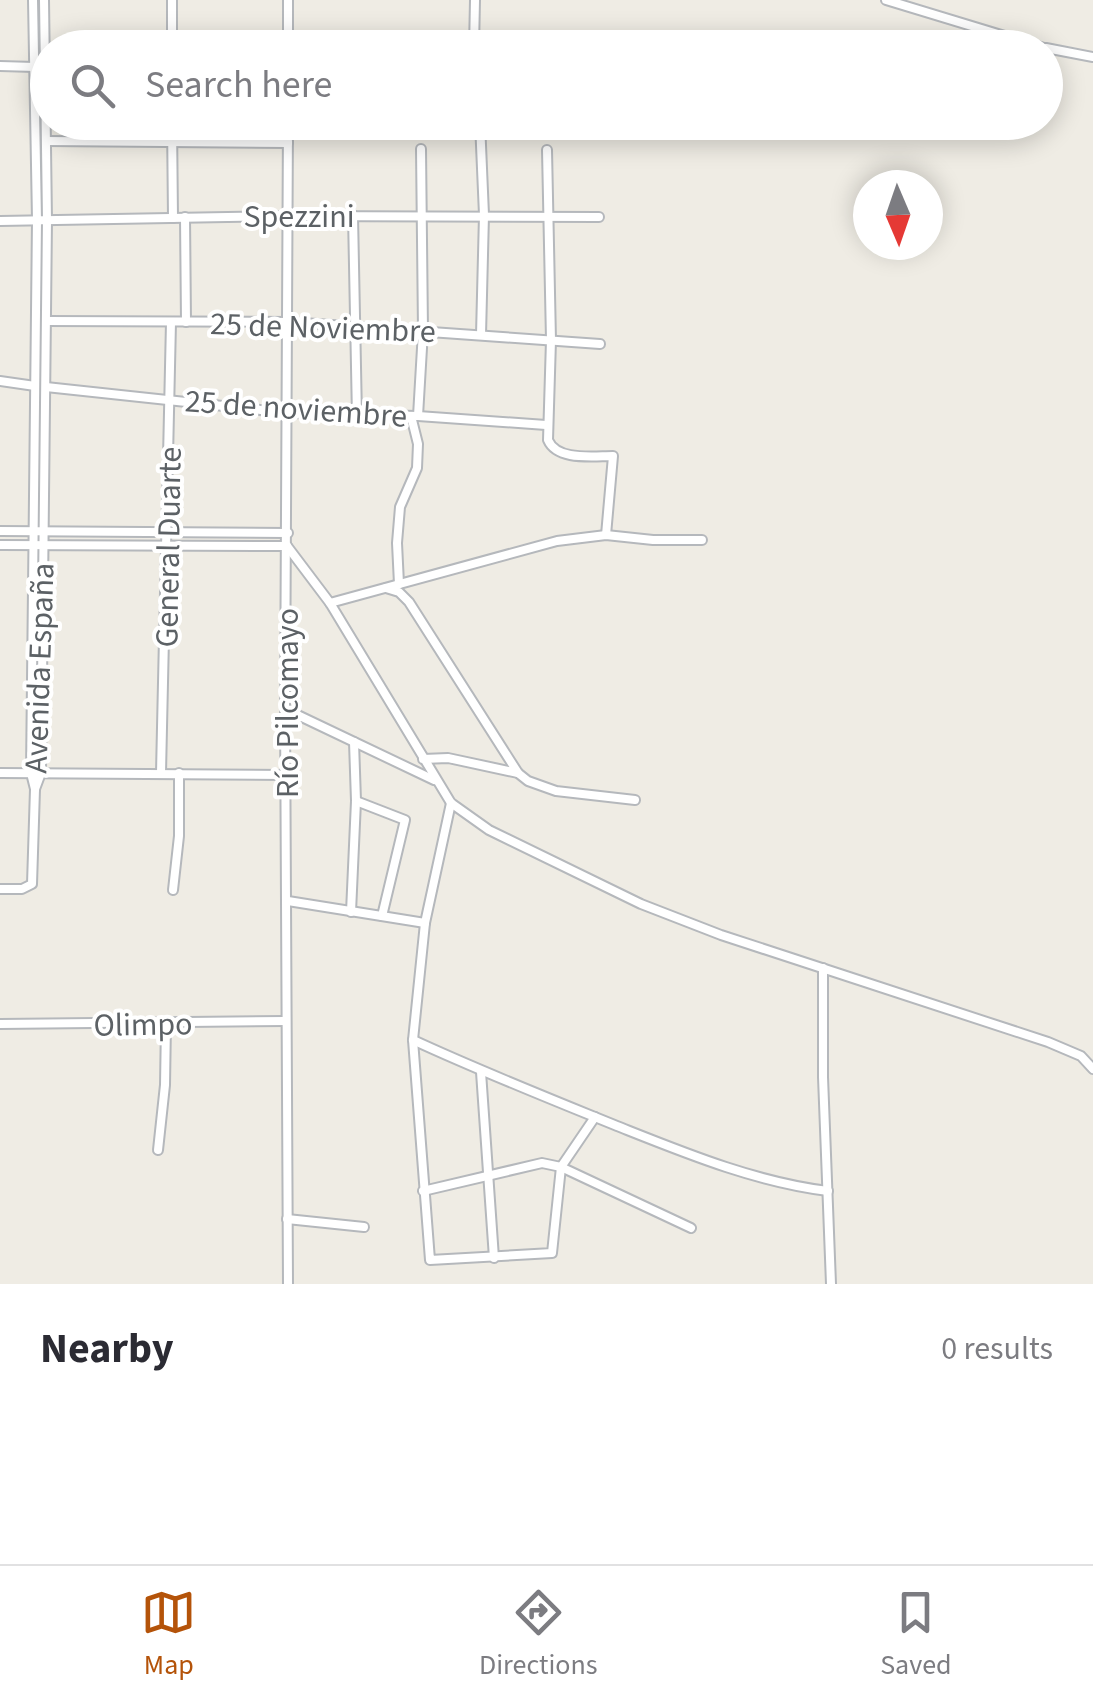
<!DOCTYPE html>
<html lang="en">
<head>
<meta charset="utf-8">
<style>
  body { margin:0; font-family:"Source Sans 3",sans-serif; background:#f2f2f3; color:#2b2b33 }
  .compass { position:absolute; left:853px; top:170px; width:90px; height:90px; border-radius:50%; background:#fff; box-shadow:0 5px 25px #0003; rotate:178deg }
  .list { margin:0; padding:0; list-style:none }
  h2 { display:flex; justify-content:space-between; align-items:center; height:130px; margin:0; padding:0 40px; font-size:42px }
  h2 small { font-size:32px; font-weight:400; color:#7c7c81 }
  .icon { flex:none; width:55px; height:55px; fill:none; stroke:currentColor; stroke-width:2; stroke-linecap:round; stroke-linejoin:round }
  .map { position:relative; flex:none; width:1093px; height:1284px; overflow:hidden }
  .search { position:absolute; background:#fff; box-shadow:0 5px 25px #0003; left:30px; right:30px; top:30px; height:110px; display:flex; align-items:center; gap:25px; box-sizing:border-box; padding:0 35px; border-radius:55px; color:#7c7c81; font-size:38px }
  .sheet { height:280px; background:#fff }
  nav { display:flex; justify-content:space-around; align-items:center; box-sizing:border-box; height:140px; border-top:2px solid #e1e1e2; background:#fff; font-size:28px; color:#7c7c81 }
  nav a { display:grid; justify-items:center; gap:5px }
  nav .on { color:#b45309 }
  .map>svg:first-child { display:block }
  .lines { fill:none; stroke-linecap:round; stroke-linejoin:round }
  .minor-casing { stroke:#b5b8bc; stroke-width:12 }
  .minor { stroke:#fff; stroke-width:8 }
  .labels { text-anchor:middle; stroke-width:8; stroke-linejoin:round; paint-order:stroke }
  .street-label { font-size:32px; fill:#5c6165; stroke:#fff }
</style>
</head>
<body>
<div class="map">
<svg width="1093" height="1284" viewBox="0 0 1093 1284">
  <rect width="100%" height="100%" fill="#efece4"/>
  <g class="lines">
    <defs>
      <g id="minor">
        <polyline points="33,0 37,220 31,773 35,789"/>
        <polyline points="172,0 172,48"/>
        <polyline points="288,0 288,48"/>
        <polyline points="886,0 1044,48"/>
        <polyline points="474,48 475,0"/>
        <polyline points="1046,48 1093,57"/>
        <polyline points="0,66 35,67"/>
        <polyline points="172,122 173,218"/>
        <polyline points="480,122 484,215 481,335"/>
        <polyline points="46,141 288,143"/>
        <path d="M547 150 551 340 548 440C557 461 592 456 613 456L606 535"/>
        <polyline points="353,215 357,417"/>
        <polyline points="185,217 186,322"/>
        <polyline points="0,221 289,216 599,217"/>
        <polyline points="46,321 289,322 600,344"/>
        <polyline points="0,381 35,386"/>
        <polyline points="46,387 288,413 418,416 546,425"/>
        <polyline points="418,416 423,331 421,149"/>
        <polyline points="0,531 288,533"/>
        <polyline points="0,545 287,546"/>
        <polyline points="287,546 330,603 451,803 489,830 641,904 721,935 1048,1042 1081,1056 1093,1069"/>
        <polyline points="399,584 397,543 400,507 417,468 418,444 411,416"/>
        <polyline points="386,588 399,592 409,602 518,773"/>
        <polyline points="330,603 557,541 606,535 653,540 702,540"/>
        <polyline points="285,709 434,780"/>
        <polyline points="423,759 448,758 518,773 528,781 556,791 635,800"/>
        <polyline points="0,773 287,775"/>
        <polyline points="161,773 171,322"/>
        <polyline points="356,801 405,820 382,916"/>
        <polyline points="451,803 425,923 413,1040 430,1260 552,1253 561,1167 595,1117"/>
        <polyline points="0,889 22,889 32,884 35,789 41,773 47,220 44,0"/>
        <polyline points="173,890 179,836 179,773"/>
        <polyline points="288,901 425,923"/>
        <polyline points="351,912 356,801 354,742"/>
        <polyline points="823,968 823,1077 831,1284"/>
        <polyline points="0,1024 286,1021"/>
        <path d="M413 1040C480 1071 548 1098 617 1126 685 1153 755 1182 828 1191"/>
        <polyline points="481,1072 494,1258"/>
        <polyline points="158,1150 165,1085 166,1023"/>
        <polyline points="423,1191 542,1163 561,1167 691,1228"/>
        <polyline points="287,1219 364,1227"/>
        <polyline points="288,1284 285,709 288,122"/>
      </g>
    </defs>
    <use href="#minor" class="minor-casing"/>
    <use href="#minor" class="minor"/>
  </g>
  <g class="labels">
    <g class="street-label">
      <text x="299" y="227">Spezzini</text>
      <text transform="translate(323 327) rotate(2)" y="11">25 de Noviembre</text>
      <text transform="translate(296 408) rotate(4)" y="11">25 de noviembre</text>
      <text transform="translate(168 547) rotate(-89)" y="11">General Duarte</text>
      <text transform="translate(39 668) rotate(-88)" y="11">Avenida España</text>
      <text transform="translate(287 703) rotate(-90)" y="11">Río Pilcomayo</text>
      <text transform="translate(143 1024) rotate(-1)" y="11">Olimpo</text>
    </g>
  </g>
</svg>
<svg class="compass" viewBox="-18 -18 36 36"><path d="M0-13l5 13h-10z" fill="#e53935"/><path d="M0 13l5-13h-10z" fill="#7c7c81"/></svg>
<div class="search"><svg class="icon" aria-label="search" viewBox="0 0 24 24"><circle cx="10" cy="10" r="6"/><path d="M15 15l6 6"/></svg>Search here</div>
</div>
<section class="sheet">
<h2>Nearby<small>0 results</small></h2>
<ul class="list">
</ul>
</section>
<nav>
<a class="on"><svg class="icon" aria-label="map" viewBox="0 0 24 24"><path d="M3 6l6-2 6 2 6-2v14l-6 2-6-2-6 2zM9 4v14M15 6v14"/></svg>Map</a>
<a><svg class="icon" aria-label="directions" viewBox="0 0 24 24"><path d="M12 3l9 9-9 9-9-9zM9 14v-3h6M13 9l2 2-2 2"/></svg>Directions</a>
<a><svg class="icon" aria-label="saved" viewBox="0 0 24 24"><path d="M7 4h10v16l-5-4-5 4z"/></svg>Saved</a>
</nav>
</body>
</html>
